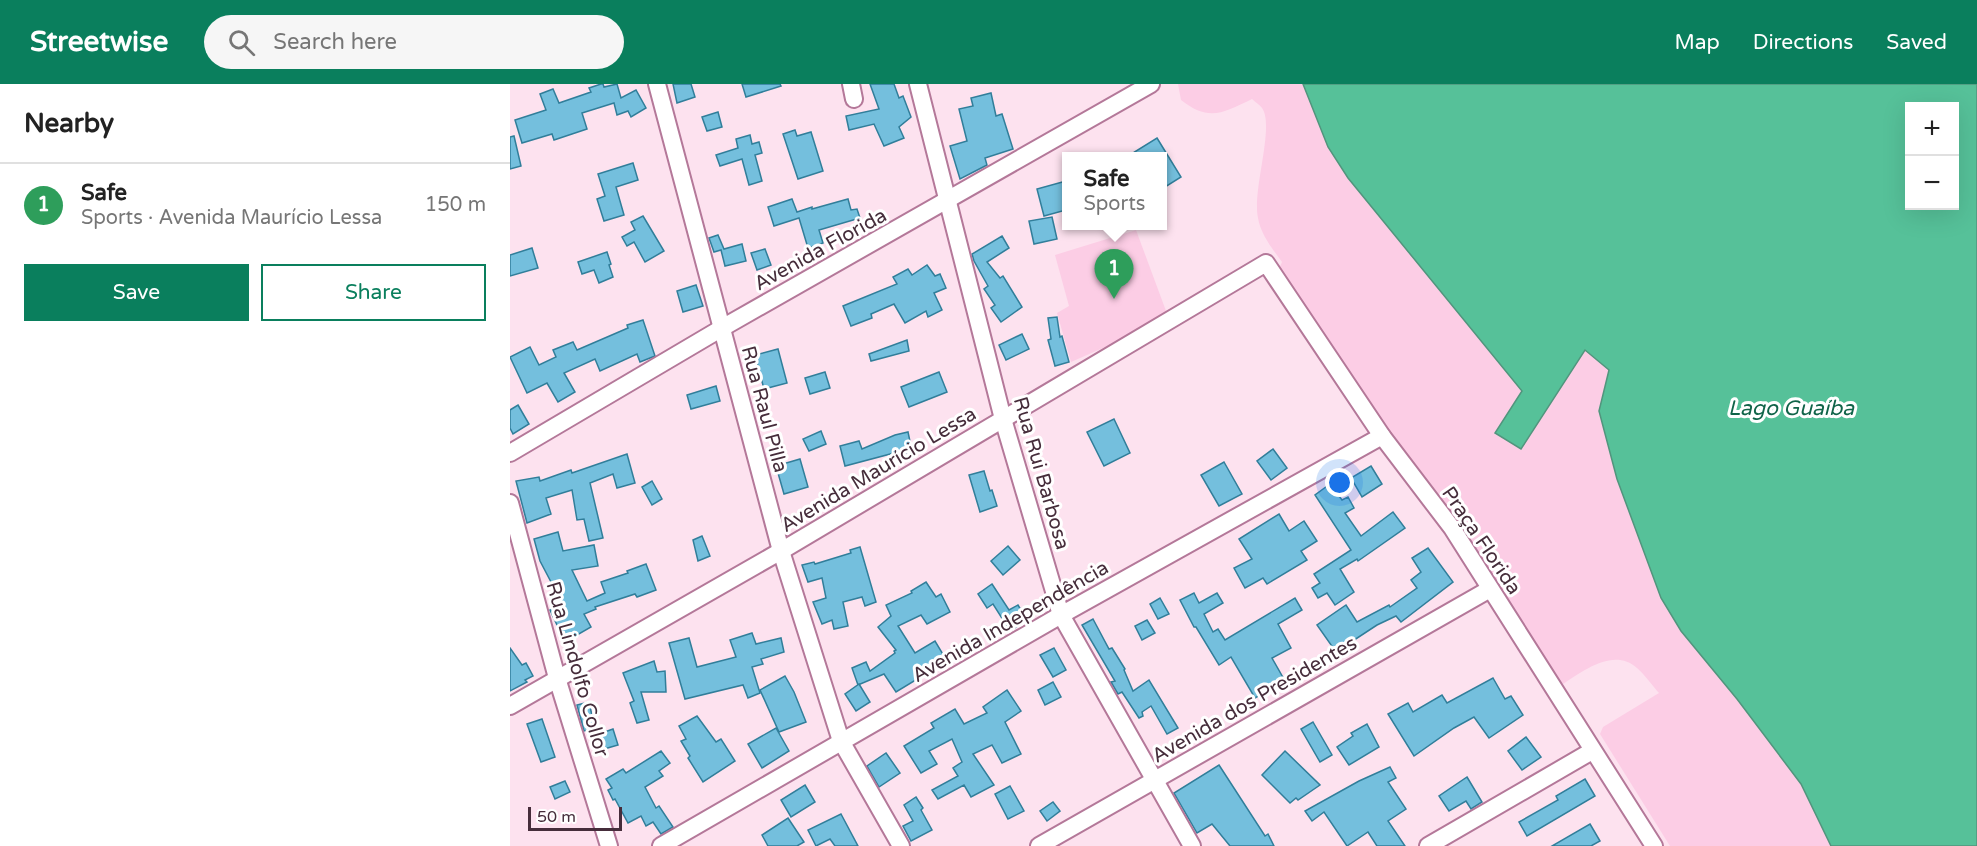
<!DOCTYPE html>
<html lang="en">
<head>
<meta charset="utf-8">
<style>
  body { margin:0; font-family:"Varela Round",sans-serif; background:#f6f6f6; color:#222 }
  .controls { position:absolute; right:18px; top:18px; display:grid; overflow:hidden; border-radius:0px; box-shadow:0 6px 24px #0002 }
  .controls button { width:54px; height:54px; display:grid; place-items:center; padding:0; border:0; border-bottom:2px solid #e0e0e0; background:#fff; color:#222; font:30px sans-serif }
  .scale { position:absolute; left:18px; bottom:15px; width:94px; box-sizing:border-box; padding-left:6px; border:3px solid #462d3b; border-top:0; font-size:16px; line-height:21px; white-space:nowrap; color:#462d3b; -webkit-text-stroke:4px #fff; paint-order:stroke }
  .you { position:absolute; left:830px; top:399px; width:21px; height:21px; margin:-15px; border:4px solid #fff; border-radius:50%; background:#1a73e8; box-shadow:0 0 0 9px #1a73e833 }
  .badge { display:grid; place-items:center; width:39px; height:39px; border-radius:50%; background:#0a7f5d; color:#fff; font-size:20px; font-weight:700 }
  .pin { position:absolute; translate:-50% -50px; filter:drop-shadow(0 2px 3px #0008) }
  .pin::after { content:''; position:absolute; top:32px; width:21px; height:18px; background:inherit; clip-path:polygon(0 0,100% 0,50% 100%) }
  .popup { position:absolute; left:552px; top:68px; width:105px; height:78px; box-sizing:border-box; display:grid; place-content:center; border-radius:0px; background:#fff; filter:drop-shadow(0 2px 4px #0005); font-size:20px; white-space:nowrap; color:#767676 }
  .popup b { font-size:22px; color:#222 }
  .popup::after { content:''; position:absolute; left:50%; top:100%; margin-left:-12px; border:12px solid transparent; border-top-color:#fff }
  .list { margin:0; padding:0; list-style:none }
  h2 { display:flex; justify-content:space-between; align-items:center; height:78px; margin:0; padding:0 24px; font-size:26px }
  h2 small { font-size:20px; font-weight:400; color:#767676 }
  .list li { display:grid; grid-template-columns:39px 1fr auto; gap:18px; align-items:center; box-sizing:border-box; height:84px; padding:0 24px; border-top:2px solid #e0e0e0 }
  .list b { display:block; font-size:22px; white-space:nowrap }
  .list p { margin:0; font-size:20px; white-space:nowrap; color:#767676 }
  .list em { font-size:20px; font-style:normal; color:#767676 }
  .actions { display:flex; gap:12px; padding:18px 24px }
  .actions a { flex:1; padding:14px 0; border:2px solid #0a7f5d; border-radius:0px; text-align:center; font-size:21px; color:#0a7f5d }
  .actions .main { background:#0a7f5d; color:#fff }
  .icon { flex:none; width:33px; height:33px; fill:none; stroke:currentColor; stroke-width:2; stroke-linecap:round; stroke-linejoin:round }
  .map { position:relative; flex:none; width:1467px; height:762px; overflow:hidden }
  header { display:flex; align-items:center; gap:36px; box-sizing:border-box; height:84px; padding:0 30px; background:#0a7f5d; color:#fff }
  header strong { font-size:28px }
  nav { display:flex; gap:33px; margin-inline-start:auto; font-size:21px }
  .search { width:420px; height:54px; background:#f6f6f6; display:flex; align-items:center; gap:15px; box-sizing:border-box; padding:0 21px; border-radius:33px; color:#767676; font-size:22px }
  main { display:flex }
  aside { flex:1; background:#fff }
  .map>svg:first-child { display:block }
  .green { fill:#fccde5 }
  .water { fill:#56c199; stroke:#51957d; stroke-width:1.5; fill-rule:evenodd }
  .building { fill:#74bfdd; stroke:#317e9a; stroke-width:1.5 }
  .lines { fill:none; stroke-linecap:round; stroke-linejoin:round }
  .minor-casing { stroke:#b47899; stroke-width:20 }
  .minor { stroke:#fff; stroke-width:16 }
  .labels { text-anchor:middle; stroke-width:6; stroke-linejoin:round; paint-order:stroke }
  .street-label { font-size:20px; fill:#462d3b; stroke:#fff }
  .water-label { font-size:21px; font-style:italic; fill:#106449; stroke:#fff }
</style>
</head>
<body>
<header>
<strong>Streetwise</strong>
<div class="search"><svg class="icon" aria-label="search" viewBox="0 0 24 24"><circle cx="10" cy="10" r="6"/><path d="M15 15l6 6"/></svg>Search here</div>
<nav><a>Map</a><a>Directions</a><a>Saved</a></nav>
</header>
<main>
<aside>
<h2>Nearby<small></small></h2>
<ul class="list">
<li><span class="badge" style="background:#2e9e5b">1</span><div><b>Safe</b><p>Sports · Avenida Maurício Lessa</p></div><em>150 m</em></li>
</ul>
<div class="actions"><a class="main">Save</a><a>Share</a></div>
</aside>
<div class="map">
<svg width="1467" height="762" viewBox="0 0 1467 762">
  <rect width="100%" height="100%" fill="#fde2ef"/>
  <g class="green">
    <path d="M668 0H793L818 63 838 94 1013 307 985 349 1011 365 1075 266 1099 286 1089 328 1107 395 1151 514 1171 547 1227 615 1291 700 1321 762H1160L1090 650 1093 643 1149 609C1142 601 1135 591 1127 584 1104 563 1073 587 1053 600L1045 592 951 441 877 350 767 189 772 178C762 164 751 151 748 134 742 106 765 42 752 24 750 21 745 18 742 15 713 29 699 38 671 16Z"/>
    <polygon points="626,146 659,235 561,278 547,229 559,222 545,171"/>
  </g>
  <path class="water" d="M793 0H1467V762H1321L1291 700 1227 615 1171 547 1151 514 1107 395 1089 327 1099 286 1075 266 1011 365 985 349 1012 307 838 94 818 63ZM1400 22H1444V122H1400Z"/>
  <g class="building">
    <polygon points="91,0 93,0 94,3 107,0 111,14 126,6 136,24 121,33 118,27 107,31 104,19 72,29 77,45 44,56 42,50 12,59 5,36 36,26 30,10 43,5 49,19 81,8 79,4"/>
    <polygon points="163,0 181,0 185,13 167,19"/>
    <polygon points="232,0 270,0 271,2 236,13"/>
    <polygon points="360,0 384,0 389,14 393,12 401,33 389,43 394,54 374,62 364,40 339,46 336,32 369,25"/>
    <polygon points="481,9 486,32 492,30 503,65 475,74 477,81 450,95 440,62 457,57 449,25 463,22 461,14"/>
    <polygon points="208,28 212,43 197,47 192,33"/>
    <polygon points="285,46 287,52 301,48 313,87 288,95 273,50"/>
    <polygon points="240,51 242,60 249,58 252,69 245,71 252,97 239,101 232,75 210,82 206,71 228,64 226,55"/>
    <polygon points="4,52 11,82 0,85 0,53"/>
    <polygon points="647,54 671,93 652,105 652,72 618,72"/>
    <polygon points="123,79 128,96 106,103 114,131 94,137 87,115 95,112 88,90"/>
    <polygon points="556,97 556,126 534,132 527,105"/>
    <polygon points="282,115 287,128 302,123 302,125 338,115 341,126 347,125 350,134 309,146 313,159 298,164 289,134 264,142 258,123"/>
    <polygon points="133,132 154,167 135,178 124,158 117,162 112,153 125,146 121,138"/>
    <polygon points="542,133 547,155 524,160 519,137"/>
    <polygon points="208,151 214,165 232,160 236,177 215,182 211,166 204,168 199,154"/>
    <polygon points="492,152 499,164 477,178 490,194 493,192 512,223 491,238 481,224 485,221 474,205 478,202 464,177 462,170"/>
    <polygon points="22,164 28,184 0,192 0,171"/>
    <polygon points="255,165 261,181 247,186 241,169"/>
    <polygon points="97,168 101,180 99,181 103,193 89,199 84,186 72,190 68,178"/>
    <polygon points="417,181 425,192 430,190 436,204 424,209 432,226 418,233 416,227 395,239 384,220 361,230 362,234 341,242 333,222 387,200 383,193 398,185 402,191"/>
    <polygon points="186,201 193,222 173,228 167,207"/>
    <polygon points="547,233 550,253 552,252 559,278 545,282 538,256 541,255 538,234"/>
    <polygon points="133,236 145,272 130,278 127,270 90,287 85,275 54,289 65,308 48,318 37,299 17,309 0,273 20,263 29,281 46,273 43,266 63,258 67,266 118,244 117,241"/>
    <polygon points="512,250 519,265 496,276 489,261"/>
    <polygon points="397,256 399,267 361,277 359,270"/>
    <polygon points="268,265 277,299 254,305 245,271"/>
    <polygon points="315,288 320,304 300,310 295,294"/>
    <polygon points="429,288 437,308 399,323 391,303"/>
    <polygon points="206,302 210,317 181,325 177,311"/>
    <polygon points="8,321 19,340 3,350 0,344 0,326"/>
    <polygon points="604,335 620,369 594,382 577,348"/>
    <polygon points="311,347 316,360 299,367 293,355"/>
    <polygon points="398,348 402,367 389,371 388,368 335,382 330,362 349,357 352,365 385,351"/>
    <polygon points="763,365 777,384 761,396 747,377"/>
    <polygon points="117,370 125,399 107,404 103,390 80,399 93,454 79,457 74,435 67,436 62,406 36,414 41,430 17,439 6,397 29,393 30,397 61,386 62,389"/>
    <polygon points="290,375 298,403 274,410 266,382"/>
    <polygon points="714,378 732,410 709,422 691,391"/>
    <polygon points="861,382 872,400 852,413 841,394"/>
    <polygon points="474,387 480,407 482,406 487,422 470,428 459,391"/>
    <polygon points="142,397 152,415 142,421 132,403"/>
    <polygon points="820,400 832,416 838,413 844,424 835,429 851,452 883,428 895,444 848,477 847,475 830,485 844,508 825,521 817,509 808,514 802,504 810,499 804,490 841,466 805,411"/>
    <polygon points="769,430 779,447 794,437 807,457 791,467 797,476 757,500 753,494 735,504 724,484 742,475 729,455"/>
    <polygon points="48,448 53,467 84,461 88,482 62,486 77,517 95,509 91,498 118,489 117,487 136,480 146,506 127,513 125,510 85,523 86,525 74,530 81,543 55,558 40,526 52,519 30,477 24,455"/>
    <polygon points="192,452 200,472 188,477 183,456"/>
    <polygon points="498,462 510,476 493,491 481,477"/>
    <polygon points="350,463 366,518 355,522 352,513 333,518 338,542 324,545 322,536 312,540 303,518 316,514 312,494 298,498 292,481 304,478 305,480 341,469 340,466"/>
    <polygon points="918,464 943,498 891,538 886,532 867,541 826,568 807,541 836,521 847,538 879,521 880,523 907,504 901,496 911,488 902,474"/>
    <polygon points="416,498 426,513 431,510 440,528 417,540 411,531 388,542 405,569 425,557 437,577 386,608 374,590 348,601 342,584 356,578 360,587 385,569 384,567 386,566 368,543 381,532 376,521 402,509 401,507"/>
    <polygon points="482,500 499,526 508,521 517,536 500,547 483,520 477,524 468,510"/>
    <polygon points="684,509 689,519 707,509 713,519 694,530 703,548 708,545 715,556 785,514 792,526 768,540 781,564 762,574 775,597 745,614 721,573 709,581 686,543 684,543 670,516"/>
    <polygon points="650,514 659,530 648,535 640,520"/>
    <polygon points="583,535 599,565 602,564 615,585 614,586 623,607 639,596 668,644 657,650 641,622 632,628 633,632 629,634 612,608 608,610 601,598 605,597 572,541"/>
    <polygon points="637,536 645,549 632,556 625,542"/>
    <polygon points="242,549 246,560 271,554 274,568 251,575 253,580 242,583 250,609 238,614 233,601 175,615 159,559 179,554 187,583 226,573 220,556"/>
    <polygon points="0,564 12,581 16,579 23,592 15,596 17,598 0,607"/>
    <polygon points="544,564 556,586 543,593 530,571"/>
    <polygon points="144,577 147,588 155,587 156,608 131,608 139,636 127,639 120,619 124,617 113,589"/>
    <polygon points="275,592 284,608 296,638 269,648 250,606"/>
    <polygon points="983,594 995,615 1001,612 1013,631 979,654 964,633 944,644 904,672 878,630 898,619 903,628 932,611 937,619"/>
    <polygon points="543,598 551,613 535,621 528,606"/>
    <polygon points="349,600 360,618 346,627 335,610"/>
    <polygon points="497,606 511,627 495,638 511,670 492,679 482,661 463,670 484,701 461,713 454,701 428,715 422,706 448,692 443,684 452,678 442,655 419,667 427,680 411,689 394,662 424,644 421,639 445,625 454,640 477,629 473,623"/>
    <polygon points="79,618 85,645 74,647 67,621"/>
    <polygon points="187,632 206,658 211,655 225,677 193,698 178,674 180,672 171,657 176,655 169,642"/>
    <polygon points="32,635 45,673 31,678 17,640"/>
    <polygon points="803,638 822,671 810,678 791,645"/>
    <polygon points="857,640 869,663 839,681 827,663 843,652 841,649"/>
    <polygon points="266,644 279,667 252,684 238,660"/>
    <polygon points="103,645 108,661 94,665 89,650"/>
    <polygon points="1016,653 1031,673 1012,686 998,667"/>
    <polygon points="151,667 160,679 149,687 153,692 135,703 146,724 149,722 163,743 151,750 143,738 136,742 131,732 118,739 105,715 103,716 98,706 102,704 96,695 113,685 116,689"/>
    <polygon points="775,667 810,701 788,716 786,714 780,719 752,691"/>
    <polygon points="376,669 390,689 369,703 357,682"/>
    <polygon points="709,681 755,752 758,750 764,762 720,762 702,740 687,749 664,709"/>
    <polygon points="880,683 886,694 878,698 896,725 878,737 895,762 867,762 858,748 837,762 814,728 802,737 795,727 849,697"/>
    <polygon points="957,693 972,718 961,725 956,717 939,727 929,712"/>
    <polygon points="1075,695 1085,712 1017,752 1009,738 1048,716 1046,712"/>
    <polygon points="55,697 60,708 45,715 40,703"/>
    <polygon points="295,701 305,718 281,733 271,716"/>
    <polygon points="500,702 514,727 498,735 485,710"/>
    <polygon points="406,713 413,724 411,726 422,746 401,757 393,742 403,737 394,721"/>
    <polygon points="543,718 550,727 537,737 530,727"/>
    <polygon points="331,730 348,762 325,762 320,755 306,762 298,746"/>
    <polygon points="278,734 294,758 287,762 258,762 252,751"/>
    <polygon points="1080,740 1090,757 1081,762 1042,762"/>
  </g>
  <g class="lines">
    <defs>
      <g id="minor">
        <polyline points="147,0 271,467 331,657 391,762"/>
        <polyline points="341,0 344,15"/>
        <polyline points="408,0 493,335 551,531 682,762"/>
        <polyline points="0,369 212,244 641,0"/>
        <polyline points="0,419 47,594 99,762"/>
        <polyline points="0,622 271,467 756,179 872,352 942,444 1144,762"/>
        <polyline points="151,762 551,531 872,352"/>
        <polyline points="529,762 980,505"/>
        <polyline points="918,762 1082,667"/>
      </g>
    </defs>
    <use href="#minor" class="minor-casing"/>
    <use href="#minor" class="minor"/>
  </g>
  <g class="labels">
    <g class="street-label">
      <text transform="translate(310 165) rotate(-29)" y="7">Avenida Florida</text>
      <text transform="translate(255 325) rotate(75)" y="7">Rua Raul Pilla</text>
      <text transform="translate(368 385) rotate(-31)" y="7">Avenida Maurício Lessa</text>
      <text transform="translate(532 389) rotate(74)" y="7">Rua Rui Barbosa</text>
      <text transform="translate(972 456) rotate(56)" y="7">Praça Florida</text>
      <text transform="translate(500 537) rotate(-30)" y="7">Avenida Independência</text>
      <text transform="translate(68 585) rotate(74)" y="7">Rua Lindolfo Collor</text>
      <text transform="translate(744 615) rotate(-30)" y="7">Avenida dos Presidentes</text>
    </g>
    <g class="water-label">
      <text x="1281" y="331">Lago Guaíba</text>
    </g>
  </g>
</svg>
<div class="controls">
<button>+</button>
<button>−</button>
</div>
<div class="scale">50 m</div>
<div class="you"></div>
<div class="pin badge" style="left:604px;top:215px;background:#2e9e5b">1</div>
<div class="popup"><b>Safe</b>Sports</div>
</div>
</main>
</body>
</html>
